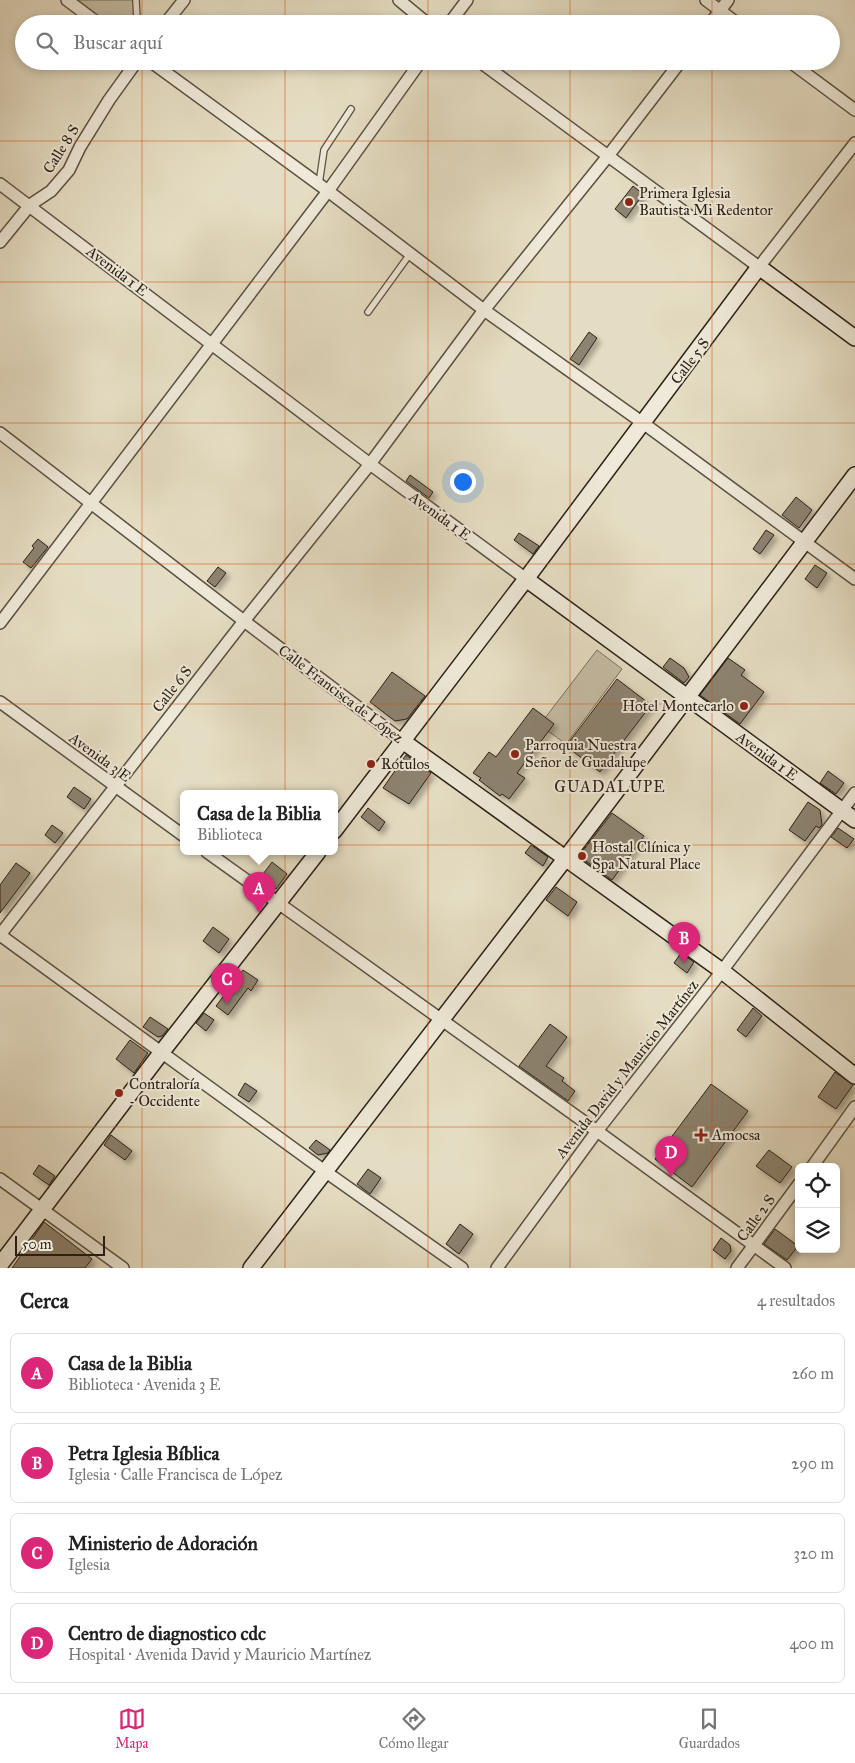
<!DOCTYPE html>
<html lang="es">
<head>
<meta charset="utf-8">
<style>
  body { margin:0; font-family:"IM FELL Great Primer",serif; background:#f6f6f6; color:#222 }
  .controls { position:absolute; right:15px; bottom:15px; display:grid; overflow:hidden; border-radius:8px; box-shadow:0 2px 8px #0003 }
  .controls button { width:45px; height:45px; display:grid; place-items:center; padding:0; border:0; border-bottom:1px solid #e0e0e0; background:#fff; color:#222; font:25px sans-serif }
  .scale { position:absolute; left:15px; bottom:12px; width:90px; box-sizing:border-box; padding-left:5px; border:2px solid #2b2117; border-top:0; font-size:14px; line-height:18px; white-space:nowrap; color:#2b2117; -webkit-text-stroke:4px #eee9d8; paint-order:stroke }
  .you { position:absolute; left:462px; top:481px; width:18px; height:18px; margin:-12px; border:4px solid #fff; border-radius:50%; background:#1a73e8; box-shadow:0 0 0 8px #1a73e833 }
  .badge { display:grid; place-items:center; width:32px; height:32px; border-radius:50%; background:#db2777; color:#fff; font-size:16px; font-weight:700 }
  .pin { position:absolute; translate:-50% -41px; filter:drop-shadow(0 1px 2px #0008) }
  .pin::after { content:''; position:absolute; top:26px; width:18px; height:15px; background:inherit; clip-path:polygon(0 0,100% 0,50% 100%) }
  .popup { position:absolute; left:180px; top:790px; width:158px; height:65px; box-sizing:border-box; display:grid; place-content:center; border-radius:8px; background:#fff; filter:drop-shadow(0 1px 4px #0005); font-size:16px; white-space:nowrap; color:#767676 }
  .popup b { font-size:19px; color:#222 }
  .popup::after { content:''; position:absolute; left:50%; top:100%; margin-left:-10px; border:10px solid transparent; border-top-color:#fff }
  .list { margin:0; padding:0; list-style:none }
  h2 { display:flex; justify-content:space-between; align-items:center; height:65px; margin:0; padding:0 20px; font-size:21px }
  h2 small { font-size:16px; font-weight:400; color:#767676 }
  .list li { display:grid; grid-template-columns:32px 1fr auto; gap:15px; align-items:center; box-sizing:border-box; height:80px; margin:0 10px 10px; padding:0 10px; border:1px solid #e0e0e0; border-radius:8px }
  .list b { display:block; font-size:19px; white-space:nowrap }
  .list p { margin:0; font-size:16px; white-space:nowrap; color:#767676 }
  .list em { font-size:16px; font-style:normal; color:#767676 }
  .icon { flex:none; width:28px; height:28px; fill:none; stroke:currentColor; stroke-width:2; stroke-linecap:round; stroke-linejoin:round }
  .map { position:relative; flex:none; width:855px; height:1268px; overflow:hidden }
  .search { position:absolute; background:#fff; box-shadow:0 2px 8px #0003; left:15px; right:15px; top:15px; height:55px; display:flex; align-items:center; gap:12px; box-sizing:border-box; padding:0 18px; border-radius:28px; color:#767676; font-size:19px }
  .sheet { height:425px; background:#fff }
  nav { display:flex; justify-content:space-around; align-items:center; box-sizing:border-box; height:70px; border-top:1px solid #e0e0e0; background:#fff; font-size:14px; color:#767676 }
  nav a { display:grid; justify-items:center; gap:2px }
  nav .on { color:#db2777 }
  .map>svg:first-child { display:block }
  .green { fill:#c5bda6; stroke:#786f5e }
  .building { fill:#8c8370; stroke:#2b2117; filter:url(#shadow) }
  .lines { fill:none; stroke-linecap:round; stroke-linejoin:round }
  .lane-casing { stroke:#5a5042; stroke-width:8 }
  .street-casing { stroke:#5a5042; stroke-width:14 }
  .secondary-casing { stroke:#2b2117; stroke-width:18 }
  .lane { stroke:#eee9d8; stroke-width:5.5 }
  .street { stroke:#eee9d8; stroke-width:11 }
  .secondary { stroke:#eee9d8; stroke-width:15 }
  .grid { fill:none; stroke:#d5530d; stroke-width:1; stroke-opacity:0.55 }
  .poi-dot { fill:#8f2418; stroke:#eee9d8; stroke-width:2 }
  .labels { text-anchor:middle; stroke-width:4; stroke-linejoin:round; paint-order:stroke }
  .street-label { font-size:15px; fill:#2b2117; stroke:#eee9d8 }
  .poi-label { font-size:15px; fill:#2b2117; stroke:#eee9d8; text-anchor:start }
  .neighbourhood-label { font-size:16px; letter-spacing:1px; fill:#2b2117; stroke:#eee9d8 }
</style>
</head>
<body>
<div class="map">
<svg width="855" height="1268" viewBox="0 0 855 1268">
  <defs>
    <filter id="shadow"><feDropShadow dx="4" dy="4" stdDeviation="2.5" flood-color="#0004"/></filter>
  </defs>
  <rect width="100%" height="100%" fill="#e5ddc3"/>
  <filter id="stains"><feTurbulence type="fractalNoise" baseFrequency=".004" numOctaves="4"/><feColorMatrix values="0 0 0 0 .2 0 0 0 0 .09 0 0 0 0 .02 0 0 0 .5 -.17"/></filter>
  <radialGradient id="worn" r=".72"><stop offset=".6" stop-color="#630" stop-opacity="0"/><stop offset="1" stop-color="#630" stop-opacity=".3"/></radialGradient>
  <g class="green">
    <polygon points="67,0 139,0 140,24 99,24"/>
    <polygon points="597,650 622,669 566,744 548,731 545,718"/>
  </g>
  <g class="building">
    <polygon points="633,186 643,194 626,218 615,209"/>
    <polygon points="589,332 597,338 579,365 570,359"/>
    <polygon points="410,475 433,492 429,498 406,481"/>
    <polygon points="796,497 812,510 799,528 782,515"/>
    <polygon points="766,530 774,535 760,554 753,549"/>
    <polygon points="519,533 539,546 533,554 514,540"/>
    <polygon points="38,539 48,547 31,568 23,562 34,548 32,546"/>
    <polygon points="815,565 827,573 817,588 805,579"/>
    <polygon points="218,567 226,573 215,587 207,581"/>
    <polygon points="670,658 684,668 689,677 684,683 663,667"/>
    <polygon points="728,658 745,670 741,675 764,692 740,724 700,695"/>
    <polygon points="392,672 425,696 407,719 395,721 370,702"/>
    <polygon points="617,679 651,705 600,772 566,746"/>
    <polygon points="533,708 554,724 517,773 525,778 509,799 502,794 500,796 479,780 481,778 473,773 489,752 496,757"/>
    <polygon points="406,755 431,773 409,804 383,788"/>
    <polygon points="828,771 844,783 836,794 820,783"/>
    <polygon points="74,787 91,799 84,809 67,797"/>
    <polygon points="808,802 820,810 822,825 819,828 816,826 805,841 789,830"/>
    <polygon points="368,808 385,822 379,831 361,817"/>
    <polygon points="612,813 644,836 612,880 579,856"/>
    <polygon points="52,825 63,833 55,843 45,835"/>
    <polygon points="838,828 854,839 847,848 831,837"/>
    <polygon points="531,845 548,857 543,866 525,853"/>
    <polygon points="272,862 287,874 276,889 260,878"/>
    <polygon points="16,863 30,873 0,913 0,885"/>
    <polygon points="556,887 577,902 568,916 546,900"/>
    <polygon points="213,927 229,939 219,953 203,941"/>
    <polygon points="681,953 694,962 687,973 674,963"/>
    <polygon points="243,970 258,980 251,991 248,988 228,1015 216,1006"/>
    <polygon points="753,1008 762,1016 746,1037 737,1030"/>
    <polygon points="204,1013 214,1020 206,1031 196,1023"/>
    <polygon points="150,1017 168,1029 162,1036 158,1037 143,1027"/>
    <polygon points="550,1024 567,1037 546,1066 564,1078 562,1081 575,1091 568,1101 519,1066"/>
    <polygon points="130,1040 148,1053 134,1073 116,1059"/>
    <polygon points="835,1072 853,1085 836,1109 818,1097"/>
    <polygon points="245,1083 257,1091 249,1102 238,1095"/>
    <polygon points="711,1084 748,1111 692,1187 655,1159"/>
    <polygon points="111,1135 132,1151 125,1160 104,1145"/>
    <polygon points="316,1140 330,1150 328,1153 318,1155 309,1148"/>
    <polygon points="769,1150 792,1167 780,1183 756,1166"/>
    <polygon points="39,1165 55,1176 49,1185 33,1174"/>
    <polygon points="368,1169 381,1178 370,1194 357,1184"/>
    <polygon points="44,1222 92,1259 85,1268 12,1268"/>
    <polygon points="460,1224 473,1234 459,1254 446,1244"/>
    <polygon points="775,1229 798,1246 787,1260 764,1244"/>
    <polygon points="721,1238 730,1245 731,1251 725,1259 713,1250"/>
  </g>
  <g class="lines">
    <defs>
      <g id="lane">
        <polyline points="136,0 137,20"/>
        <polyline points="319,184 324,150 351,109"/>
        <polyline points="368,312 410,254"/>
      </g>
      <g id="street">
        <polyline points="67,0 99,24"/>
        <polyline points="399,0 428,24"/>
        <polyline points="706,0 738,24"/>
        <polyline points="165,24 184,0"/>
        <polyline points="449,24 467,0"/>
        <polyline points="710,24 728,0"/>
        <polyline points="150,61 328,191 484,310 643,423 855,579"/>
        <polyline points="479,61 759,267 855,143"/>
        <polyline points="789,61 855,110"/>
        <polyline points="0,184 370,464 526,579"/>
        <polyline points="0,242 30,205 51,191 69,170 80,147 109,100 137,61"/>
        <polyline points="0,433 244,621 404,742"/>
        <polyline points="0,623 328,191 421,61"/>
        <polyline points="0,702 184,836"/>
        <polyline points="207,852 597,1131 785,1268"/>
        <polyline points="812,1167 855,1107"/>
        <polyline points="0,1179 123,1268"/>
        <polyline points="462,1268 326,1172 0,935 244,621 370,464 484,310 608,156 681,61"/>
        <polyline points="497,1268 597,1131 722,971 855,793"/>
        <polyline points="737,1268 799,1184"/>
      </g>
      <g id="secondary">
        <polyline points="526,579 855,820"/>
        <polyline points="404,742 722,971 855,1076"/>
        <polyline points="334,831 526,579 759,267 855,338"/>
        <polyline points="0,1265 161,1053 318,852"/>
        <polyline points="251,1268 565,859 855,475"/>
      </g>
    </defs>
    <use href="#lane" class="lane-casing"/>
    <use href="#street" class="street-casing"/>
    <use href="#secondary" class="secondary-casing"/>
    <use href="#lane" class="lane"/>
    <use href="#street" class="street"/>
    <use href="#secondary" class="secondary"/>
  </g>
  <path class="grid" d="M142 0V24M285 0V24M428 0V24M570 0V24M712 0V24M142 61V1268M285 61V1268M428 61V1268M570 61V1268M712 61V1268M0 141H855M0 282H855M0 423H855M0 564H855M0 704H855M0 845H855M0 986H855M0 1127H855"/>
  <g class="poi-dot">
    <circle cx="629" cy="202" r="5"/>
    <circle cx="744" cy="706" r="5"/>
    <circle cx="515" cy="754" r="5"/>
    <circle cx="371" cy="764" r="5"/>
    <circle cx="582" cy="856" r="5"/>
    <circle cx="119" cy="1093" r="5"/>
    <path d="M698.5 1127.5h5v5h5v5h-5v5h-5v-5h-5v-5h5z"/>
  </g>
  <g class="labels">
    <g class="street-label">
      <text transform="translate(61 149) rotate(-58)" y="5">Calle 8 S</text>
      <text transform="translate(117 271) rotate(37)" y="5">Avenida 1 E</text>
      <text transform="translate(690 361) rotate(-53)" y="5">Calle 5 S</text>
      <text transform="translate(440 516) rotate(36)" y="5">Avenida 1 E</text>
      <text transform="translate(172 689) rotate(-52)" y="5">Calle 6 S</text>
      <text transform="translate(341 694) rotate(37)" y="5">Calle Francisca de López</text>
      <text transform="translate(767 756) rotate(36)" y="5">Avenida 1 E</text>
      <text transform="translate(100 757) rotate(36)" y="5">Avenida 3 E</text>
      <text transform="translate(627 1069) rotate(-52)" y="5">Avenida David y Mauricio Martínez</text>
      <text transform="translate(756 1218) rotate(-54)" y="5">Calle 2 S</text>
    </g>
    <g class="poi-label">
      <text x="639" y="198">Primera Iglesia<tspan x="639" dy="17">Bautista Mi Redentor</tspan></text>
      <text x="734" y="711" text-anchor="end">Hotel Montecarlo</text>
      <text x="525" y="750">Parroquia Nuestra<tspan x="525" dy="17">Señor de Guadalupe</tspan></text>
      <text x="381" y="769">Rótulos</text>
      <text x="592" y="852">Hostal Clínica y<tspan x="592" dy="17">Spa Natural Place</tspan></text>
      <text x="129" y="1089">Contraloría<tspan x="129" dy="17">- Occidente</tspan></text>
      <text x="712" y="1140">Amocsa</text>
    </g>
    <g class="neighbourhood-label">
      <text x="610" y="792">GUADALUPE</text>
    </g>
  </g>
  <rect width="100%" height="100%" filter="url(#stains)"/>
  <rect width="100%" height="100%" fill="url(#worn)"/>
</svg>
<div class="controls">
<button><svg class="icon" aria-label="locate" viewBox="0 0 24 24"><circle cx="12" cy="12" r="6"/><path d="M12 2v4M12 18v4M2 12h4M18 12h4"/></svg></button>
<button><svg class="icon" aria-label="layers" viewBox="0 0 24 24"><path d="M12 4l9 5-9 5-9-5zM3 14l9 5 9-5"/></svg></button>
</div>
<div class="scale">50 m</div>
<div class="you"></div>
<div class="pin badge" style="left:259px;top:913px">A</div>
<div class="popup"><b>Casa de la Biblia</b>Biblioteca</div>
<div class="pin badge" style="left:684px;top:963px">B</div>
<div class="pin badge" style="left:227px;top:1004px">C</div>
<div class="pin badge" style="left:671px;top:1177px">D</div>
<div class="search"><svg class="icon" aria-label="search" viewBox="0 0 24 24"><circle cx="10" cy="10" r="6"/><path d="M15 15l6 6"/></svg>Buscar aquí</div>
</div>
<section class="sheet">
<h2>Cerca<small>4 resultados</small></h2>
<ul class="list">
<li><span class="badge">A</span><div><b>Casa de la Biblia</b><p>Biblioteca · Avenida 3 E</p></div><em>260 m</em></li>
<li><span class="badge">B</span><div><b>Petra Iglesia Bíblica</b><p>Iglesia · Calle Francisca de López</p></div><em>290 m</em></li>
<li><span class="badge">C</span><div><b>Ministerio de Adoración</b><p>Iglesia</p></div><em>320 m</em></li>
<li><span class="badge">D</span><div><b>Centro de diagnostico cdc</b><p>Hospital · Avenida David y Mauricio Martínez</p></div><em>400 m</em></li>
</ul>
</section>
<nav>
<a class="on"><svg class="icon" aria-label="map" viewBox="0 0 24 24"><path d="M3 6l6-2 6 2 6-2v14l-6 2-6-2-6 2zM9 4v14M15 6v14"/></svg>Mapa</a>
<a><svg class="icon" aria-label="directions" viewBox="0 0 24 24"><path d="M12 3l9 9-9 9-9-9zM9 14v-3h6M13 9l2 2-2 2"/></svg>Cómo llegar</a>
<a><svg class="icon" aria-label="saved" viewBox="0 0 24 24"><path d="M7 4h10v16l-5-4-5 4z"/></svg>Guardados</a>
</nav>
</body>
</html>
